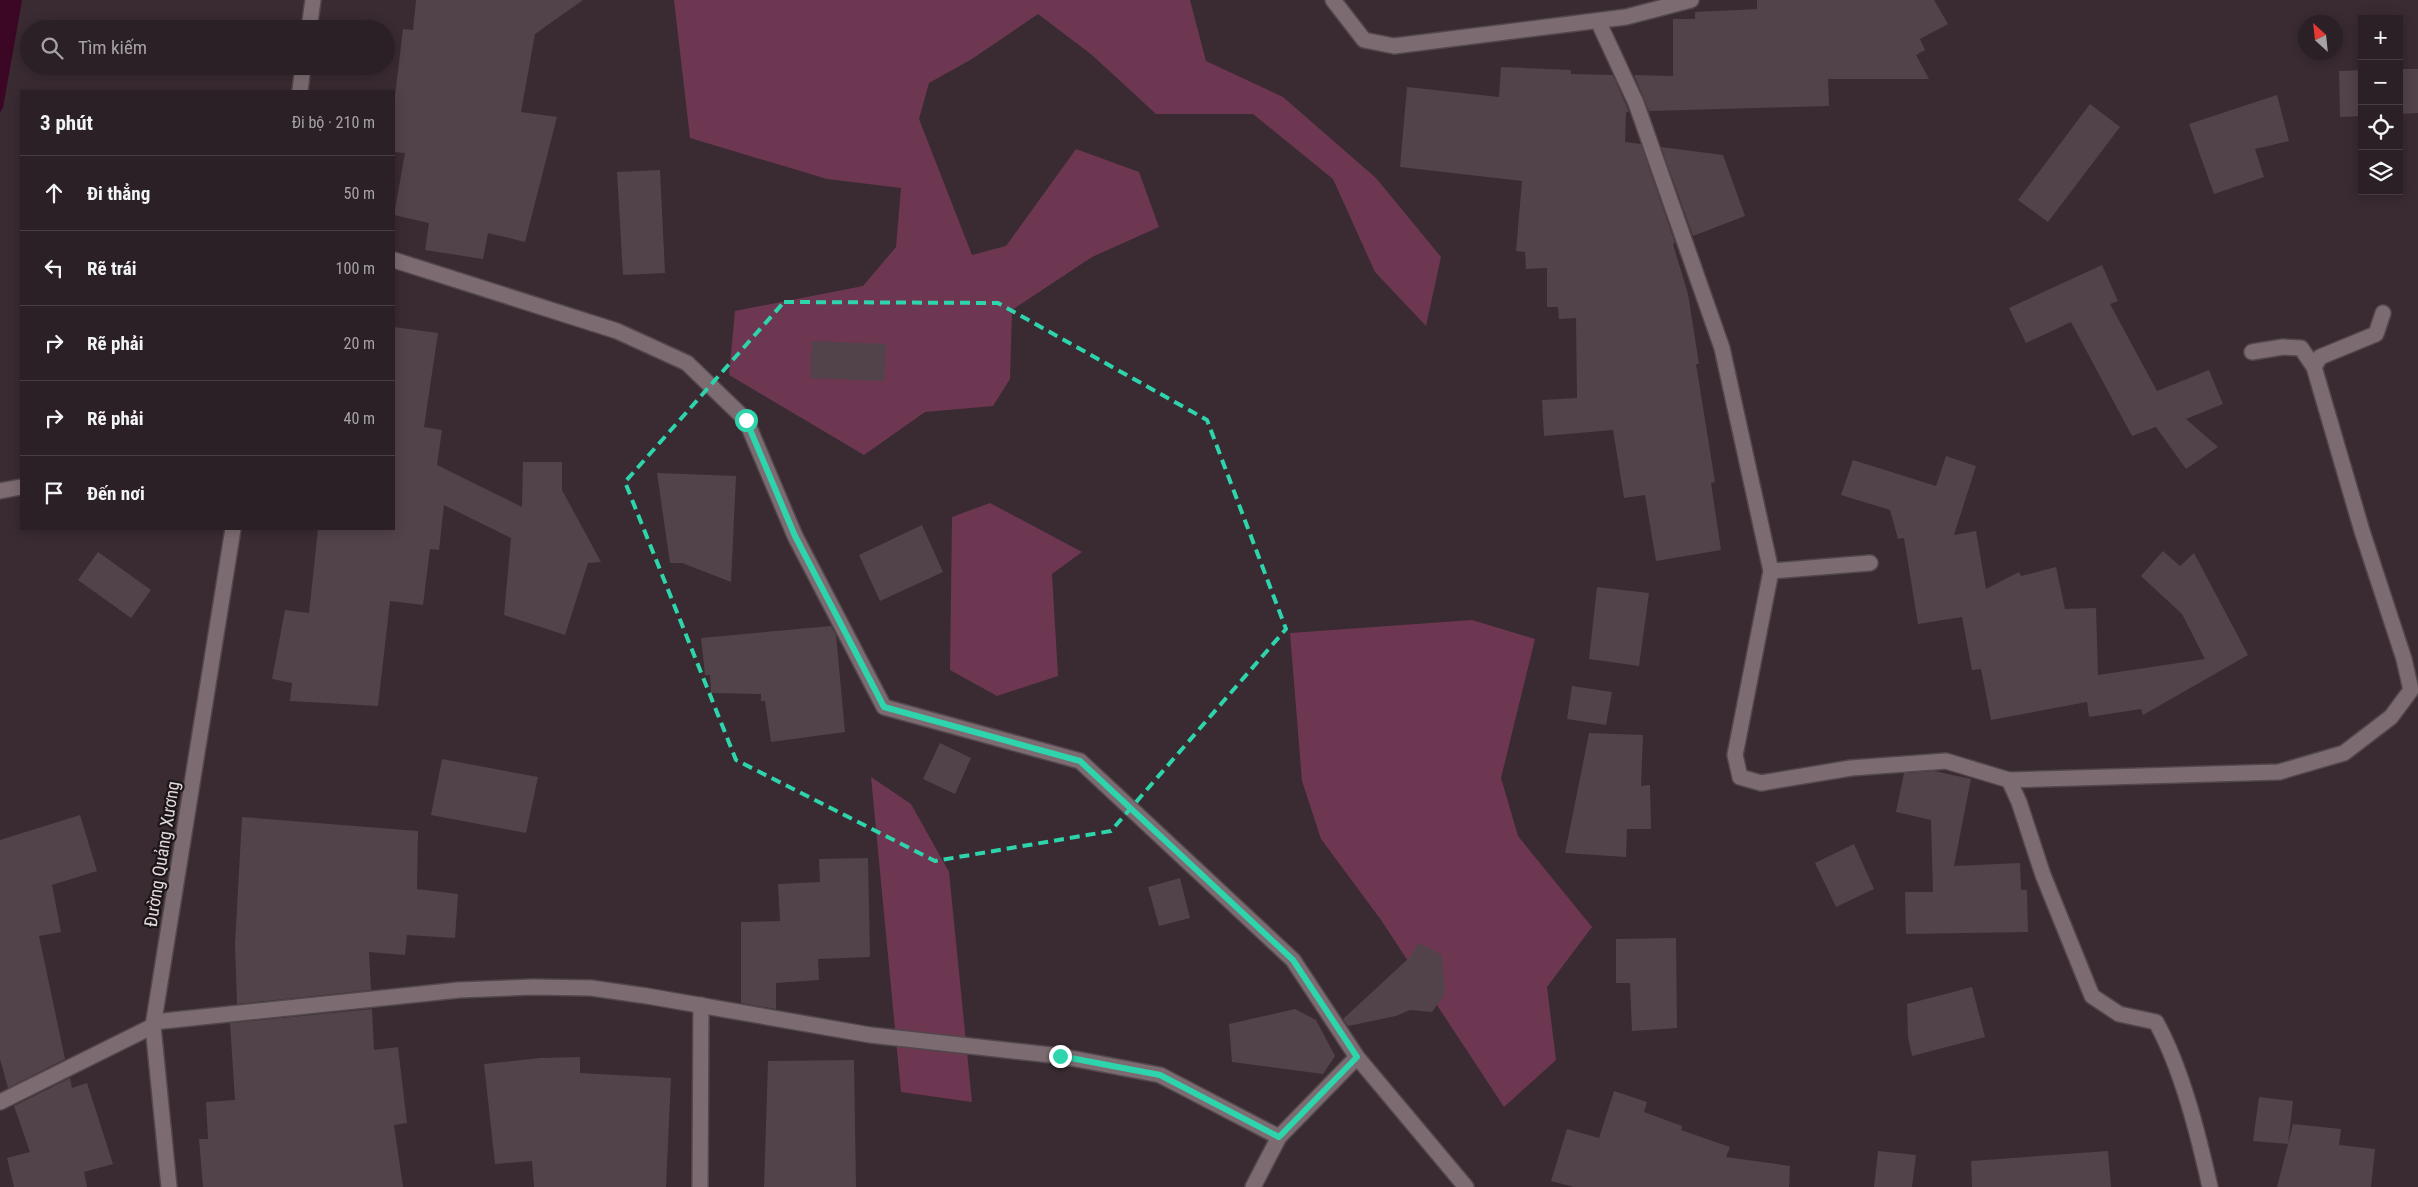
<!DOCTYPE html>
<html lang="vi">
<head>
<meta charset="utf-8">
<style>
  body { margin:0; font-family:"Roboto Condensed",sans-serif; background:#372d32; color:#f1f3f6 }
  .controls { position:absolute; right:15px; top:15px; display:grid; overflow:hidden; border-radius:0px; box-shadow:0 2px 12px #0003 }
  .controls button { width:45px; height:45px; display:grid; place-items:center; padding:0; border:0; border-bottom:1px solid #473e42; background:#2b2025; color:#f1f3f6; font:25px sans-serif }
  .compass { position:absolute; left:2298px; top:15px; width:45px; height:45px; border-radius:50%; background:#2b2025; box-shadow:0 2px 12px #0003; rotate:333deg }
  .stop { position:absolute; width:15px; height:15px; margin:-11px; border:4px solid #2ed4ab; border-radius:50%; background:#fff }
  .stop.end { background:#2ed4ab; border-color:#fff; box-shadow:0 1px 5px #0008 }
  .list { margin:0; padding:0; list-style:none }
  h2 { display:flex; justify-content:space-between; align-items:center; height:65px; margin:0; padding:0 20px; font-size:21px }
  h2 small { font-size:16px; font-weight:400; color:#a6a3a7 }
  .list li { display:grid; grid-template-columns:32px 1fr auto; gap:15px; align-items:center; box-sizing:border-box; height:75px; padding:0 20px; border-top:1px solid #473e42 }
  .list b { display:block; font-size:19px; white-space:nowrap }
  .list em { font-size:16px; font-style:normal; color:#a6a3a7 }
  .icon { flex:none; width:28px; height:28px; fill:none; stroke:currentColor; stroke-width:2; stroke-linecap:round; stroke-linejoin:round }
  .map { position:relative; flex:none; width:2418px; height:1187px; overflow:hidden }
  .search { position:absolute; background:#2b2025; box-shadow:0 2px 12px #0003; left:20px; top:20px; width:375px; height:55px; display:flex; align-items:center; gap:12px; box-sizing:border-box; padding:0 18px; border-radius:28px; color:#a6a3a7; font-size:19px }
  .panel { position:absolute; background:#2b2025; box-shadow:0 2px 12px #0003; left:20px; top:90px; width:375px; height:440px; border-radius:0px }
  .map>svg:first-child { display:block }
  .green { fill:#6d3751 }
  .water { fill:#3b0725 }
  .building { fill:#52434a }
  .lines { fill:none; stroke-linecap:round; stroke-linejoin:round }
  .service-casing { stroke:#52474c; stroke-width:18 }
  .minor-casing { stroke:#52474c; stroke-width:18 }
  .tertiary-casing { stroke:#52474c; stroke-width:18 }
  .service { stroke:#7c6c72; stroke-width:15 }
  .minor { stroke:#7c6c72; stroke-width:15 }
  .tertiary { stroke:#7c6c72; stroke-width:15 }
  .route { stroke:#2ed4ab; stroke-width:6 }
  .marked { fill:none; stroke:#2ed4ab; stroke-width:4; stroke-dasharray:10 6; stroke-linejoin:round }
  .labels { text-anchor:middle; stroke-width:4.5; stroke-linejoin:round; paint-order:stroke }
  .street-label { font-size:18px; fill:#e2d8dc; stroke:#1c1618 }
</style>
</head>
<body>
<div class="map">
<svg width="2418" height="1187" viewBox="0 0 2418 1187">
  <rect width="100%" height="100%" fill="#392b31"/>
  <g class="green">
    <polygon points="674,0 1190,0 1206,61 1283,97 1376,178 1441,257 1426,326 1375,272 1333,179 1253,114 1156,114 1092,55 1038,14 972,59 929,83 919,119 972,255 1006,246 1076,149 1139,172 1159,227 1092,257 1012,310 1010,379 993,406 925,412 864,455 729,375 735,311 863,286 896,247 901,188 827,179 690,138"/>
    <polygon points="990,503 1082,552 1052,574 1058,676 997,696 950,670 952,517"/>
    <polygon points="1472,620 1535,639 1501,778 1518,836 1592,927 1547,987 1556,1060 1504,1107 1381,920 1321,839 1302,781 1290,633"/>
    <polygon points="871,777 911,804 949,872 972,1102 901,1092"/>
  </g>
  <polygon class="water" points="0,0 22,0 3,108 0,112"/>
  <g class="building">
    <polygon points="416,0 583,0 535,34 521,112 557,117 525,242 488,233 483,259 425,250 429,223 394,215 405,153 394,152 394,104 403,29 413,30"/>
    <polygon points="1757,0 1934,0 1948,24 1920,39 1925,50 1916,55 1929,79 1828,79 1829,106 1649,111 1634,75 1673,76 1673,19 1695,19 1695,12 1757,9"/>
    <polygon points="1501,67 1571,70 1571,74 1613,75 1627,107 1629,112 1626,112 1625,142 1641,144 1675,243 1673,244 1688,294 1699,364 1696,364 1715,482 1711,483 1721,550 1656,561 1645,495 1624,498 1613,430 1544,436 1542,400 1577,398 1576,318 1559,319 1558,307 1547,307 1547,268 1526,269 1525,252 1516,251 1522,181 1400,167 1407,87 1499,97"/>
    <polygon points="2399,69 2418,69 2418,113 2399,114"/>
    <polygon points="2362,70 2362,116 2340,117 2339,71"/>
    <polygon points="2277,95 2289,141 2255,149 2264,177 2214,194 2189,124"/>
    <polygon points="2090,104 2120,127 2048,222 2018,200"/>
    <polygon points="1661,147 1723,155 1745,216 1693,236"/>
    <polygon points="660,170 665,273 623,275 617,172"/>
    <polygon points="2102,265 2118,301 2110,304 2157,391 2209,370 2223,404 2186,419 2218,447 2186,469 2156,427 2132,436 2071,322 2026,343 2009,308"/>
    <polygon points="394,327 438,333 424,427 442,430 437,465 522,507 523,462 562,462 562,490 601,562 588,563 565,635 504,615 511,538 444,505 439,550 430,549 423,605 390,601 378,706 290,701 292,683 272,679 285,610 309,613 318,529 394,529"/>
    <polygon points="812,341 886,344 884,381 810,378"/>
    <polygon points="1946,456 1976,466 1954,535 1976,531 1986,589 2019,572 2021,576 2056,567 2065,609 2096,608 2098,675 2205,659 2182,614 2141,576 2163,551 2180,566 2194,553 2248,655 2143,715 2141,709 2089,717 2087,702 1991,720 1981,669 1972,670 1962,617 1918,624 1904,538 1898,539 1890,510 1841,495 1853,460 1936,486"/>
    <polygon points="657,473 736,476 731,582 682,563 670,563"/>
    <polygon points="922,525 943,572 880,601 859,555"/>
    <polygon points="98,552 151,590 131,618 78,580"/>
    <polygon points="1597,587 1649,593 1639,666 1589,659"/>
    <polygon points="831,626 836,635 845,732 771,742 765,701 761,701 761,694 711,693 710,675 705,675 701,638"/>
    <polygon points="1572,686 1612,692 1606,725 1567,719"/>
    <polygon points="1589,733 1643,735 1641,786 1650,785 1651,829 1627,829 1626,857 1565,853"/>
    <polygon points="940,743 971,758 955,794 923,779"/>
    <polygon points="442,759 538,777 526,833 431,815"/>
    <polygon points="1934,771 1971,779 1954,866 2020,863 2021,890 2027,890 2028,932 1906,934 1905,892 1933,892 1931,820 1896,812 1904,773"/>
    <polygon points="80,815 97,871 52,885 61,932 39,936 65,1059 8,1088 0,1059 0,840"/>
    <polygon points="242,817 418,831 417,889 458,894 455,938 407,935 405,955 369,952 371,990 237,1004 235,944"/>
    <polygon points="1854,844 1874,889 1836,907 1815,863"/>
    <polygon points="868,858 870,957 818,959 819,980 776,983 776,1009 741,1003 741,922 780,921 778,884 820,882 819,859"/>
    <polygon points="1180,878 1190,918 1159,926 1148,887"/>
    <polygon points="1676,938 1677,1028 1632,1031 1630,983 1616,983 1616,939"/>
    <polygon points="1419,943 1442,955 1445,994 1432,1012 1410,1010 1396,1016 1348,1026 1343,1019 1409,958"/>
    <polygon points="1972,987 1985,1037 1912,1056 1908,1037 1907,1004"/>
    <polygon points="372,1009 374,1050 398,1047 407,1123 394,1125 403,1187 203,1187 199,1139 208,1139 206,1102 235,1100 230,1023"/>
    <polygon points="1295,1009 1316,1020 1335,1056 1323,1074 1232,1062 1229,1024"/>
    <polygon points="580,1057 580,1073 671,1078 666,1187 534,1187 532,1161 495,1164 484,1064 540,1058"/>
    <polygon points="854,1060 856,1187 764,1187 768,1061"/>
    <polygon points="70,1078 72,1088 87,1083 113,1164 84,1172 87,1187 14,1187 7,1158 30,1152 14,1106"/>
    <polygon points="1614,1091 1647,1102 1644,1112 1682,1126 1681,1130 1730,1147 1726,1157 1790,1166 1789,1187 1574,1187 1551,1181 1567,1129 1599,1138"/>
    <polygon points="2259,1097 2293,1101 2288,1144 2293,1124 2341,1129 2339,1145 2375,1149 2371,1187 2277,1187 2288,1144 2253,1141"/>
    <polygon points="1878,1151 1916,1155 1912,1187 1874,1187"/>
    <polygon points="2108,1151 2111,1187 1972,1187 1971,1161"/>
  </g>
  <g class="lines">
    <defs>
      <polyline id="service" points="700,1187 701,1005"/>
      <g id="minor">
        <polyline points="1333,0 1364,40 1394,46 1626,17 1691,0"/>
        <polyline points="1598,21 1636,103 1722,348 1771,571 1735,755 1740,777 1761,783 1851,768 1946,761 2009,780 2279,772 2344,753 2391,717 2411,690 2404,659 2362,531 2314,367 2301,348 2283,347 2252,352"/>
        <polyline points="394,260 617,331 687,363 746,420 795,536 884,707 1080,761 1293,960 1357,1057 1466,1187"/>
        <polyline points="2314,367 2320,357 2376,334 2383,313"/>
        <polyline points="1771,571 1870,563"/>
        <path d="M2009 780 2019 802 2043 875 2092 996 2119 1014 2156 1022C2182 1069 2198 1134 2210 1187"/>
        <polyline points="154,1022 459,990 533,987 591,988 647,996 870,1035 1060,1056 1160,1075 1279,1137"/>
        <polyline points="0,1102 153,1026"/>
        <polyline points="1253,1187 1279,1137 1357,1057"/>
      </g>
      <g id="tertiary">
        <polyline points="309,29 313,0"/>
        <polyline points="300,91 303,66"/>
        <polyline points="0,491 21,487"/>
        <polyline points="169,1187 153,1026 233,529"/>
      </g>
    </defs>
    <use href="#service" class="service-casing"/>
    <use href="#minor" class="minor-casing"/>
    <use href="#tertiary" class="tertiary-casing"/>
    <use href="#service" class="service"/>
    <use href="#minor" class="minor"/>
    <use href="#tertiary" class="tertiary"/>
  </g>
  <g class="lines">
    <polyline class="route" points="746,420 795,536 884,707 1080,761 1293,960 1357,1057 1279,1137 1160,1075 1060,1056"/>
  </g>
  <path class="marked" d="M784 302 998 303 1207 420 1286 629 1111 831 935 861 736 760 625 482Z"/>
  <g class="labels">
    <g class="street-label">
      <text transform="translate(162 854) rotate(-81)" y="6">Đường Quảng Xương</text>
    </g>
  </g>
</svg>
<div class="controls">
<button>+</button>
<button>−</button>
<button><svg class="icon" aria-label="locate" viewBox="0 0 24 24"><circle cx="12" cy="12" r="6"/><path d="M12 2v4M12 18v4M2 12h4M18 12h4"/></svg></button>
<button><svg class="icon" aria-label="layers" viewBox="0 0 24 24"><path d="M12 4l9 5-9 5-9-5zM3 14l9 5 9-5"/></svg></button>
</div>
<svg class="compass" viewBox="-18 -18 36 36"><path d="M0-13l5 13h-10z" fill="#e53935"/><path d="M0 13l5-13h-10z" fill="#a6a3a7"/></svg>
<div class="stop" style="left:746px;top:420px"></div>
<div class="stop end" style="left:1060px;top:1056px"></div>
<div class="search"><svg class="icon" aria-label="search" viewBox="0 0 24 24"><circle cx="10" cy="10" r="6"/><path d="M15 15l6 6"/></svg>Tìm kiếm</div>
<section class="panel">
<h2>3 phút<small>Đi bộ · 210 m</small></h2>
<ul class="list">
<li><svg class="icon" aria-label="ahead" viewBox="0 0 24 24"><path d="M12 20V5M6 11l6-6 6 6"/></svg><div><b>Đi thẳng</b></div><em>50 m</em></li>
<li><svg class="icon" aria-label="left" viewBox="0 0 24 24"><path d="M17 20v-9H6M10 6l-5 5 5 5"/></svg><div><b>Rẽ trái</b></div><em>100 m</em></li>
<li><svg class="icon" aria-label="right" viewBox="0 0 24 24"><path d="M7 20v-9h11M14 6l5 5-5 5"/></svg><div><b>Rẽ phải</b></div><em>20 m</em></li>
<li><svg class="icon" aria-label="right" viewBox="0 0 24 24"><path d="M7 20v-9h11M14 6l5 5-5 5"/></svg><div><b>Rẽ phải</b></div><em>40 m</em></li>
<li><svg class="icon" aria-label="arrive" viewBox="0 0 24 24"><path d="M6 21V4h12l-3 4 3 4H6"/></svg><div><b>Đến nơi</b></div></li>
</ul>
</section>
</div>
</body>
</html>
